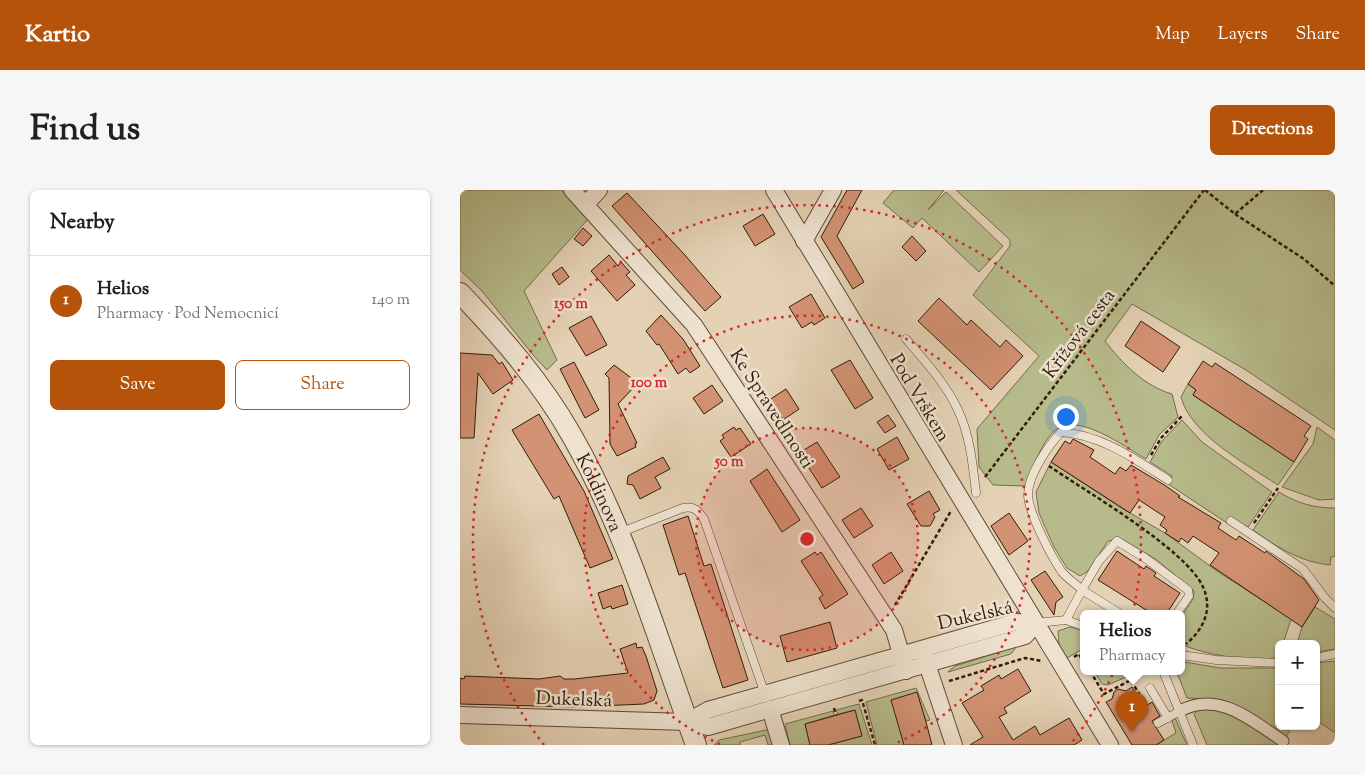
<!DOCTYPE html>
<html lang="en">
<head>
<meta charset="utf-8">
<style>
  body { margin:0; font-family:"Sorts Mill Goudy",serif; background:#f6f6f6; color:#202124 }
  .controls { position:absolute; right:15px; bottom:15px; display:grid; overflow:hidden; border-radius:8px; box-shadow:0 1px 4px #0004 }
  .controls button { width:45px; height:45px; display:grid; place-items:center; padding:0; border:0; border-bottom:1px solid #e0e0e0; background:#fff; color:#202124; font:25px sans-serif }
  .you { position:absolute; left:605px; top:226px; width:18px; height:18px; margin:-12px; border:4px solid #fff; border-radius:50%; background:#1a73e8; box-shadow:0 0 0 8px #1a73e833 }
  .badge { display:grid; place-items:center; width:32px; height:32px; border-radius:50%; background:#b45309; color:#fff; font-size:16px; font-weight:700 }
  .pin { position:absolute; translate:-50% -41px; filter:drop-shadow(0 1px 2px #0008) }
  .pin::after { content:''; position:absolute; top:26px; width:18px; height:15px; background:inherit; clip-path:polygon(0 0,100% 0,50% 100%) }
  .popup { position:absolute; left:620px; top:420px; width:105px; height:65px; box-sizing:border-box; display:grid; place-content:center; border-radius:8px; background:#fff; filter:drop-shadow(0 1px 4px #0005); font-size:16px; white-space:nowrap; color:#757577 }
  .popup b { font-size:19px; color:#202124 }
  .popup::after { content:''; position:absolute; left:50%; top:100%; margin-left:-10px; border:10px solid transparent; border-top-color:#fff }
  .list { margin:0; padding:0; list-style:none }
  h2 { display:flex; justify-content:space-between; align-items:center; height:65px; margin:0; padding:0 20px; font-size:21px }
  h2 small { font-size:16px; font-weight:400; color:#757577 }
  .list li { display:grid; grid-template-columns:32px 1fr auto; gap:15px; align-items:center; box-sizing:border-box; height:90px; padding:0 20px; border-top:1px solid #e0e0e0 }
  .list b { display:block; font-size:19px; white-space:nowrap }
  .list p { margin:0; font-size:16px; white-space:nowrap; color:#757577 }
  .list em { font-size:16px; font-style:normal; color:#757577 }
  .actions { display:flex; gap:10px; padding:15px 20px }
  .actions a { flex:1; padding:11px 0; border:1px solid #b45309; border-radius:8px; text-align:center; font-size:18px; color:#b45309 }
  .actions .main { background:#b45309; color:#fff }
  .map { position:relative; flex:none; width:875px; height:555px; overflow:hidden; border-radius:8px }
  header { display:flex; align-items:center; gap:30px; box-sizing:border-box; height:70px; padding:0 25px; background:#b45309; color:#fff }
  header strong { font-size:24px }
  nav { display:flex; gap:28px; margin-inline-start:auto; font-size:18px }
  .intro { display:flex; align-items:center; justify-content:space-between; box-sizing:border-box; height:120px; padding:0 30px }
  h1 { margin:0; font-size:35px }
  .button { padding:12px 22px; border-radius:8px; background:#b45309; color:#fff; font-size:18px; font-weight:700 }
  main { display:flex; gap:30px; padding:0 30px }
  aside { flex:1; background:#fff; border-radius:8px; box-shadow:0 1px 4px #0004 }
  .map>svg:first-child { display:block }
  .green { fill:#b7bb8b; stroke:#746c4c }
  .building { fill:#d39273; stroke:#321c0c }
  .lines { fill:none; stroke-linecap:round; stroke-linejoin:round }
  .service-casing { stroke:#5f4a36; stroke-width:9 }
  .pedestrian-casing { stroke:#5f4a36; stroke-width:13 }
  .minor-casing { stroke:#5f4a36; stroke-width:18 }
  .tertiary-casing { stroke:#5f4a36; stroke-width:22 }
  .path { stroke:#321c0c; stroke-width:2.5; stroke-dasharray:4 2.5; stroke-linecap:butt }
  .service { stroke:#eee2cf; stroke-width:8 }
  .pedestrian { stroke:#eee2cf; stroke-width:11 }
  .minor { stroke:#eee2cf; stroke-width:16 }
  .tertiary { stroke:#eee2cf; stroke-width:20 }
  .ring { fill:none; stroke:#d62828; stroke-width:2.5; stroke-dasharray:2.5 5 }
  .labels { text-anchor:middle; stroke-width:5; stroke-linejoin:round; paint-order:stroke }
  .street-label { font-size:19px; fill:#321c0c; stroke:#eee2cf }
  .centre { fill:#d62828; stroke:#eee2cf; stroke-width:2.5 }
  .ring-label { font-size:15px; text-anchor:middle; font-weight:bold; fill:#d62828; stroke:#eee2cf; stroke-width:5; stroke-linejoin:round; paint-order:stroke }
</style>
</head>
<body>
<header>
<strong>Kartio</strong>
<nav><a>Map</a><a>Layers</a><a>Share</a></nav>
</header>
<div class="intro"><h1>Find us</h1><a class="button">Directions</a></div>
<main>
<aside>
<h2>Nearby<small></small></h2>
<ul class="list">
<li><span class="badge">1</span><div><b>Helios</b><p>Pharmacy · Pod Nemocnicí</p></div><em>140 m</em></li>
</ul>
<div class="actions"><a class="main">Save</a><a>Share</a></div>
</aside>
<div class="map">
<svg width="875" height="555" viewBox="0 0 875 555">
  <rect width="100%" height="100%" fill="#e5d2b5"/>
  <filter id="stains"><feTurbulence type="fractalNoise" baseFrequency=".004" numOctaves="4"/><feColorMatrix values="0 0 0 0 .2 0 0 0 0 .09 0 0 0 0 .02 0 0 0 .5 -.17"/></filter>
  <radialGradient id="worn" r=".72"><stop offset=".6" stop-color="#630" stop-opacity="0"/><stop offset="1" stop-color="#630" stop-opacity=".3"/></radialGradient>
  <g class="green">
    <polygon points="0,0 101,0 129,28 64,101 97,170 87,180 73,165 22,101 0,80"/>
    <polygon points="434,0 484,0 468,20 486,2 543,56 519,82 462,28 453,38 423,13"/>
    <path d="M496 0H875V240L786 180 672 114 645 151C662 173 684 196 712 204L718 227 699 245 686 269C665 257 616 220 594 241 580 255 573 278 565 296L533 295 519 277 517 239 579 166 513 105 550 56V50Z"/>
    <path d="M728 194 736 200 733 205 834 272 818 295C786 274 731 245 721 207Z"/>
    <polygon points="722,230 742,252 812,302 788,337 770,327 767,333 708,294 712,286 690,272 702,251"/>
    <polygon points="857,237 875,250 875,309 859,310 822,297 853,254"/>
    <path d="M591 272 663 319 705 343 757 381 831 429 823 454H819V467C794 473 744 465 721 454V427L733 409 734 401 697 370 662 349 648 351 628 381 620 386 607 378 594 357 579 323 576 302Z"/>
    <path d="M819 302C837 313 853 318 875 318V366L871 367 870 375C840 372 817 357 793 340Z"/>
    <polygon points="855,417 875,429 875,459 856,462 856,454 837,454 842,437"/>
    <polygon points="610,437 623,440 623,463 621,460 607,468 599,455 598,441"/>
    <polygon points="554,452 555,459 551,464 488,482 495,476 543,461 542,457"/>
    <polygon points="875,471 875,543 856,530 856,473"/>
    <polygon points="725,472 760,478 819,478 819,536 833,536 825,548 749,509 727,508 718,485 713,484 714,481 721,481 721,473"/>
    <polygon points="634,481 680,481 648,495 642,494"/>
    <polygon points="456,498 470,530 466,531 457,503 432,510 444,555 417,555 406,512"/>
    <polygon points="399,514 412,555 368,555 402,546 395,520 378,524 376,520"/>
    <polygon points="740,517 770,522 819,555 747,555 734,524"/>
    <polygon points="373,521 374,525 345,534 350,555 330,555 325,534"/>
    <polygon points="715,528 727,555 696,555 716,543 712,531"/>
    <polygon points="311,539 316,555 308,555 305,545 280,552 280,555 254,555 259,550"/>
  </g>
  <g class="building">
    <polygon points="387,0 402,0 377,46 404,92 393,99 361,47"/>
    <polygon points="167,3 224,64 261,107 245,121 152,16"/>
    <polygon points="303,24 315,44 295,56 283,36"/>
    <polygon points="123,38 132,46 123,56 114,49"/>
    <polygon points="452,46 466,61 456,71 442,57"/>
    <polygon points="149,65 158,76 161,72 170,82 166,85 175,95 157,111 131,81"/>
    <polygon points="102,77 109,87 99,95 92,84"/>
    <polygon points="351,104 365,128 354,135 352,132 342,138 329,117"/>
    <polygon points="479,108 507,135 511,130 540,157 546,150 563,166 531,200 458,131"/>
    <polygon points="201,125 223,149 240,176 230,183 226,178 218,184 199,154 197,155 186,141"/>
    <polygon points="131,126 147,155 126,166 109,138"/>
    <polygon points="681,131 720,157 703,182 665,156"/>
    <polygon points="0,163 32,165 39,174 42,172 53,190 33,204 18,183 14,248 0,248"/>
    <polygon points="390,170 413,208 395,219 371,180"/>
    <polygon points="743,171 752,177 755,173 851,236 844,246 848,249 834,272 733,205 736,200 728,194"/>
    <polygon points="114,172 139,220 125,228 100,179"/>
    <polygon points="154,175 178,193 158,214 177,253 175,254 176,257 157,266 150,254 149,188 145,184"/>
    <polygon points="252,195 263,211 244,224 233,208"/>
    <polygon points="326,199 339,219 323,230 321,227 317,229 306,212"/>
    <polygon points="79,224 124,301 153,369 130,378 99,306 94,309 52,240"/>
    <polygon points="428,225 436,236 425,243 417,232"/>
    <polygon points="274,237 276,240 280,238 291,254 271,267 260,251 264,248 262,245"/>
    <polygon points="437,247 449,269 429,280 417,259"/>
    <polygon points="613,249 634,260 630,267 655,284 660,277 666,281 671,275 706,296 720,306 718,307 761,333 758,338 776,350 779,346 805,363 806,361 844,389 859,410 842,437 750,375 759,363 733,346 728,353 721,348 719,352 705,343 707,340 700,335 705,327 679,310 670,323 591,272 605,251 610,254"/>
    <polygon points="357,252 380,287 362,298 339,263"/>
    <polygon points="203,267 210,279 195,287 201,298 180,309 173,295 167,294 168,286"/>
    <polygon points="307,279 340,330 322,342 290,291"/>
    <polygon points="469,301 480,320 473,324 475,327 470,336 461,336 447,314"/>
    <polygon points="401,318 413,336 394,348 382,330"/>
    <polygon points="549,323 568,351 549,365 531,336"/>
    <polygon points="228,326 244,376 251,374 288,490 263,498 225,383 219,385 203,335"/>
    <polygon points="657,361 684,379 686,376 696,383 694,386 720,403 707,423 691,423 638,390"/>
    <polygon points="355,362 357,365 361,362 388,404 365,419 359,408 363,405 341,371"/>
    <polygon points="431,362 443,381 424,394 412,375"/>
    <polygon points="585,381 603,407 596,412 594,425 571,390"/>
    <polygon points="162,395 168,414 152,419 151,416 143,419 138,403"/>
    <polygon points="370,432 377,458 327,472 320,446"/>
    <polygon points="176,453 177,458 182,457 186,466 197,501 194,510 184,514 116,517 0,514 0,488 4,489 5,486 79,489 100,486 104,489 114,489 168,483 160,459"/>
    <polygon points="558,479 571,501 544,518 547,523 539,527 553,550 575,536 580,545 609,528 622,550 614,555 510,555 523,547 502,513 524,500 521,496 539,485 541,489"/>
    <polygon points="672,497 684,517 692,512 700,526 692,531 704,550 696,555 672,555 646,512 652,509 654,502 658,499 666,501"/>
    <polygon points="457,502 466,532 472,555 444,555 431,510"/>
    <polygon points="395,520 402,546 368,555 350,555 345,534"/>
  </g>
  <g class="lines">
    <defs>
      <g id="service">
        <path d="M446 149C465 171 486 194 498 220 510 245 513 276 516 303"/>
        <path d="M708 290C675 269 642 245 601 242 588 256 568 285 568 305 569 324 591 366 602 382 607 388 616 394 622 400L639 371 657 351 685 368 728 400 729 406 717 423"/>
        <polyline points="771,331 843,379 865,408 875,418"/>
        <path d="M159 343 223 318C234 316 238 320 244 329L305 504"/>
        <polyline points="606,430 623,436"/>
        <polyline points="576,433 606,430 622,400 659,423"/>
        <polyline points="721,465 756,470 819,473"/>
        <polyline points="856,468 875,464"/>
        <polyline points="703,481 733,555"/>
        <polyline points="690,498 708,528"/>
        <polyline points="698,533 720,521"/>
      </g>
      <path id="pedestrian" d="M720 521C758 500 791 530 823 551"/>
      <g id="minor">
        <polyline points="112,0 234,135 434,440 446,481"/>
        <polyline points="314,0 650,555"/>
        <polyline points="126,14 139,0"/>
        <polyline points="344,51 373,0"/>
        <polyline points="464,465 494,555"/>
        <polyline points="310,519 321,555"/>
        <polyline points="0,525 227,532 248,537 565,446 576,433"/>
        <polyline points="227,532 248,520 556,432 576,433"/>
      </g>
      <g id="tertiary">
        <path id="s1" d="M0 103C42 147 82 193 112 246 167 342 198 451 236 555"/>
      </g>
    </defs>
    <use href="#service" class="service-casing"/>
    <use href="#pedestrian" class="pedestrian-casing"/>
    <use href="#minor" class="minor-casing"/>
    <use href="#tertiary" class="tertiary-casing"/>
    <g class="path">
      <polyline points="745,0 775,24 803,0"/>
      <polyline points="775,24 844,69 875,96"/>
      <polyline points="691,265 701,248 723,225"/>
      <path d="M589 276C625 301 726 359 743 397 753 419 744 439 726 454"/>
      <polyline points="525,287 744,0"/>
      <polyline points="794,333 818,298"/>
      <polyline points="435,415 491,321"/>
      <polyline points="614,467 619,464 623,471"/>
      <polyline points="630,481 644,504 688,481"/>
      <polyline points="489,491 565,468 582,471"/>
      <polyline points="671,491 680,505"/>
      <polyline points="399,511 402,510 415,555"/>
      <polyline points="374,518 376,525"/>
    </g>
    <use href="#service" class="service"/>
    <use href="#pedestrian" class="pedestrian"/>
    <use href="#minor" class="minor"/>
    <use href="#tertiary" class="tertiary"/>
  </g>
  <circle cx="347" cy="349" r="111" fill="#d62828" fill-opacity=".12"/>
  <g class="ring">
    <circle cx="347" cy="349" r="111"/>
    <path d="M260 554A223 223 0 1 1 434 554"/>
    <path d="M84 555A334 334 0 1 1 610 555"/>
  </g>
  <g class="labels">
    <g class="street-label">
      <text transform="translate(618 143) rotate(-53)" y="7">Křížová cesta</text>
      <text transform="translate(461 207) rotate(59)" y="7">Pod Vrškem</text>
      <text transform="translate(313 218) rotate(57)" y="7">Ke Spravedlnosti</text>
      <text dy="7" stroke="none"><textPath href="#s1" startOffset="245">Koldinova</textPath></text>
      <text transform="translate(515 424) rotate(-13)" y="7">Dukelská</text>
      <text transform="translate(114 508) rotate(2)" y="7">Dukelská</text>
    </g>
  </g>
  <circle cx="347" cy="349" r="8" class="centre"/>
  <g class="ring-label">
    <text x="111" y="118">150 m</text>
    <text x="189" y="197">100 m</text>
    <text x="269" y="276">50 m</text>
  </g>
  <rect width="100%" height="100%" filter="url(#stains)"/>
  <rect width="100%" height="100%" fill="url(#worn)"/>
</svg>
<div class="controls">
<button>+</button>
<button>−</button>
</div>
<div class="you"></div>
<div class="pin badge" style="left:672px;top:542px">1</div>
<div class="popup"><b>Helios</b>Pharmacy</div>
</div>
</main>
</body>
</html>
